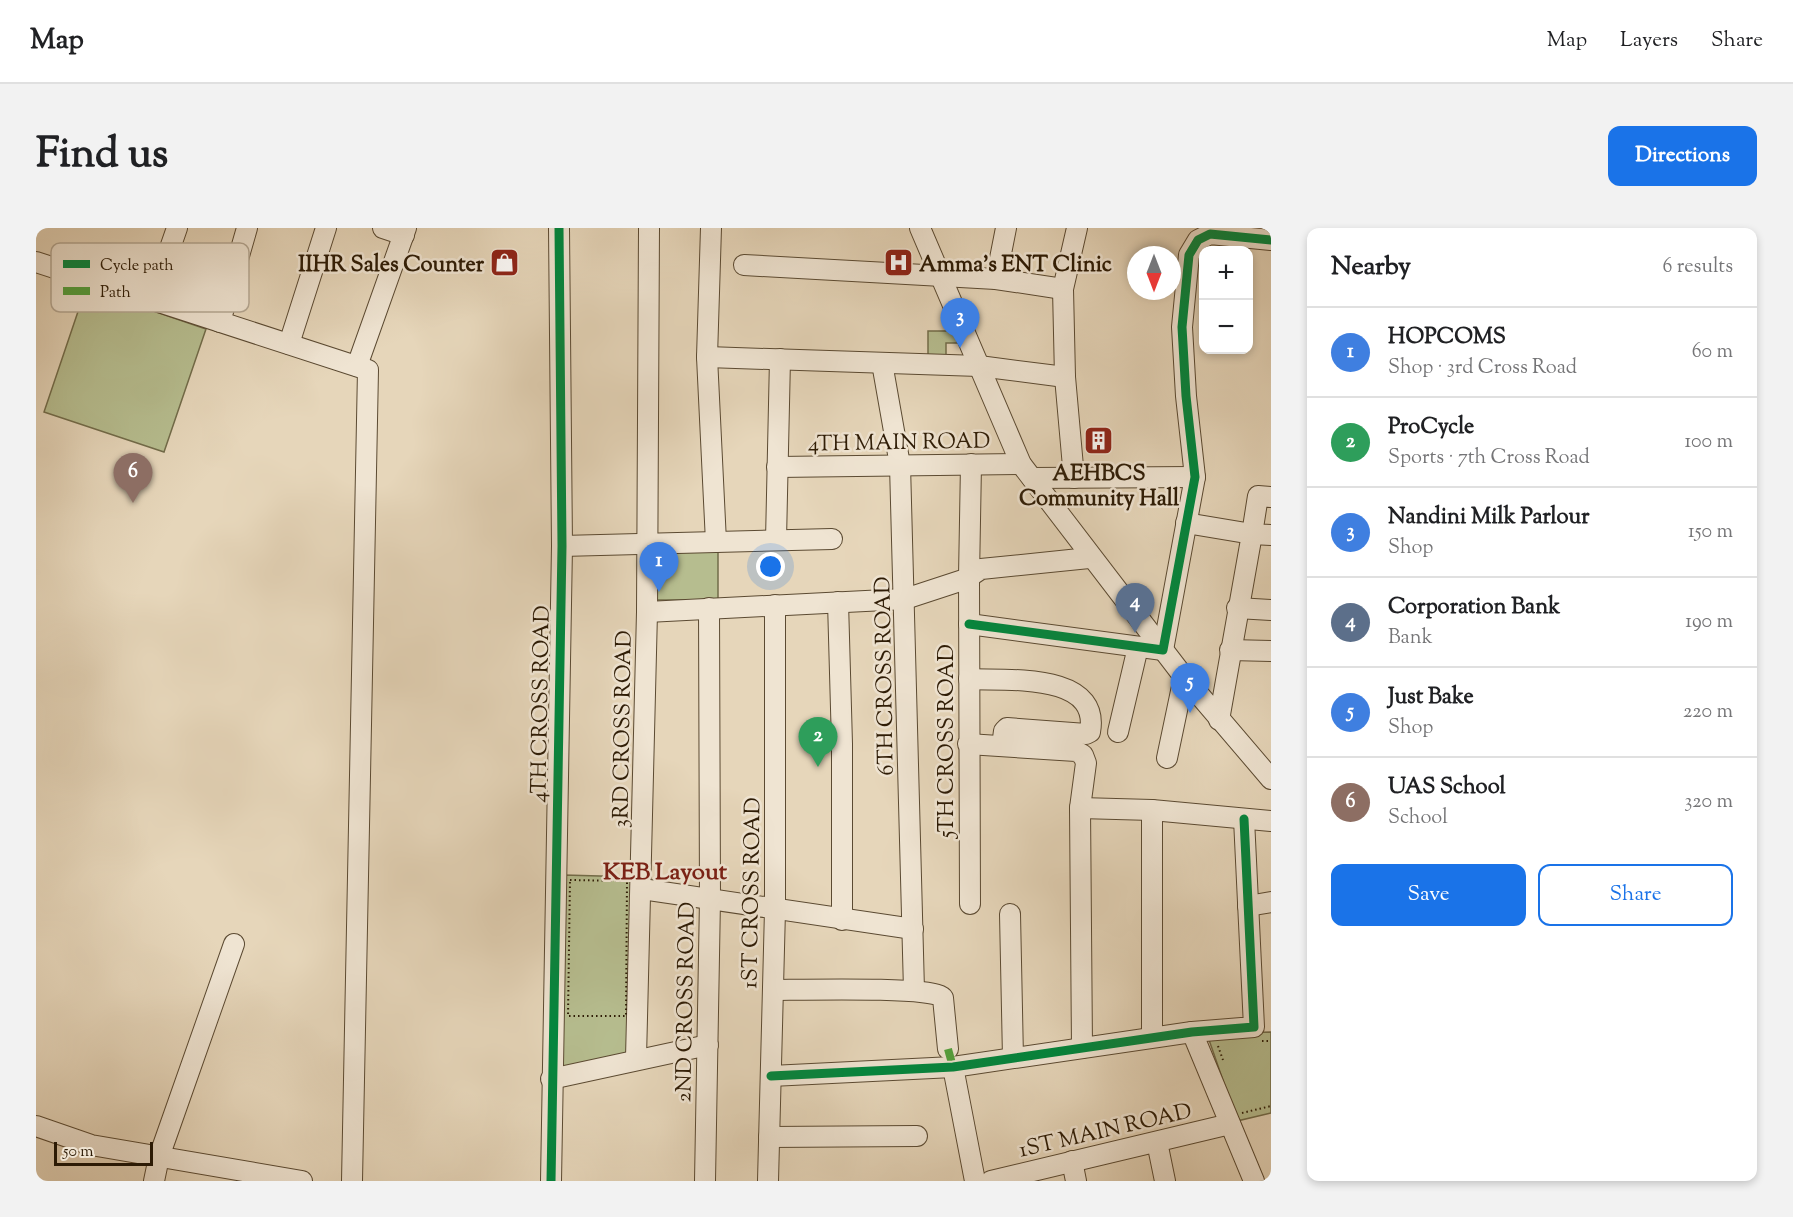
<!DOCTYPE html>
<html lang="en">
<head>
<meta charset="utf-8">
<style>
  body { margin:0; font-family:"Sorts Mill Goudy",serif; background:#f2f2f2; color:#202124 }
  .controls { position:absolute; right:18px; top:18px; display:grid; overflow:hidden; border-radius:12px; box-shadow:0 3px 9px #0003 }
  .controls button { width:54px; height:54px; display:grid; place-items:center; padding:0; border:0; border-bottom:2px solid #e0e0e0; background:#fff; color:#202124; font:30px sans-serif }
  .compass { position:absolute; left:1091px; top:18px; width:54px; height:54px; border-radius:50%; background:#fff; box-shadow:0 3px 9px #0003; rotate:180deg }
  .scale { position:absolute; left:18px; bottom:15px; width:99px; box-sizing:border-box; padding-left:6px; border:3px solid #2d1b05; border-top:0; font-size:16px; line-height:21px; white-space:nowrap; color:#2d1b05; -webkit-text-stroke:4px #efe4d2; paint-order:stroke }
  .you { position:absolute; left:735px; top:339px; width:21px; height:21px; margin:-15px; border:4px solid #fff; border-radius:50%; background:#1a73e8; box-shadow:0 0 0 9px #1a73e833 }
  .badge { display:grid; place-items:center; width:39px; height:39px; border-radius:50%; background:#1a73e8; color:#fff; font-size:20px; font-weight:700 }
  .pin { position:absolute; translate:-50% -50px; filter:drop-shadow(0 2px 3px #0008) }
  .pin::after { content:''; position:absolute; top:32px; width:21px; height:18px; background:inherit; clip-path:polygon(0 0,100% 0,50% 100%) }
  .list { margin:0; padding:0; list-style:none }
  h2 { display:flex; justify-content:space-between; align-items:center; height:78px; margin:0; padding:0 24px; font-size:26px }
  h2 small { font-size:20px; font-weight:400; color:#757577 }
  .list li { display:grid; grid-template-columns:39px 1fr auto; gap:18px; align-items:center; box-sizing:border-box; height:90px; padding:0 24px; border-top:2px solid #e0e0e0 }
  .list b { display:block; font-size:22px; white-space:nowrap }
  .list p { margin:0; font-size:20px; white-space:nowrap; color:#757577 }
  .list em { font-size:20px; font-style:normal; color:#757577 }
  .actions { display:flex; gap:12px; padding:18px 24px }
  .actions a { flex:1; padding:14px 0; border:2px solid #1a73e8; border-radius:12px; text-align:center; font-size:21px; color:#1a73e8 }
  .actions .main { background:#1a73e8; color:#fff }
  .map { position:relative; flex:none; width:1235px; height:953px; overflow:hidden; border-radius:12px }
  header { display:flex; align-items:center; gap:36px; box-sizing:border-box; height:84px; padding:0 30px; background:#fff; border-bottom:2px solid #e0e0e0 }
  header strong { font-size:28px }
  nav { display:flex; gap:33px; margin-inline-start:auto; font-size:21px }
  .intro { display:flex; align-items:center; justify-content:space-between; box-sizing:border-box; height:144px; padding:0 36px }
  h1 { margin:0; font-size:42px }
  .button { padding:15px 27px; border-radius:12px; background:#1a73e8; color:#fff; font-size:21px; font-weight:700 }
  main { display:flex; gap:36px; padding:0 36px }
  aside { flex:1; background:#fff; border-radius:12px; box-shadow:0 3px 9px #0003 }
  .map>svg:first-child { display:block }
  .green { fill:#b6bd8f; stroke:#726c4a; stroke-width:1.5 }
  .lines { fill:none; stroke-linecap:round; stroke-linejoin:round }
  .minor-casing { stroke:#5b4a32; stroke-width:22 }
  .path { stroke:#2d1b05; stroke-width:2; stroke-dasharray:1.5 3; stroke-linecap:butt }
  .minor { stroke:#efe4d2; stroke-width:20 }
  .quiet { stroke:#52a13d; stroke-width:8; stroke-dasharray:15 8; stroke-linecap:butt }
  .cycleway-casing { stroke:#efe4d2; stroke-width:13 }
  .cycleway { stroke:#00873e; stroke-width:9 }
  .labels { text-anchor:middle; stroke-width:5; stroke-linejoin:round; paint-order:stroke }
  .poi-label { font-size:22px; font-weight:bold; fill:#2d1b05; stroke:#efe4d2; text-anchor:end }
  .street-label { font-size:22px; fill:#2d1b05; stroke:#efe4d2 }
  .neighbourhood-label { font-size:24px; font-weight:bold; fill:#7a1f14; stroke:#efe4d2 }
  .key { fill:#efe4d2; stroke:#b5a894; stroke-width:1.5 }
  .key-label { font-size:16px; fill:#2d1b05 }
</style>
</head>
<body>
<header>
<strong>Map</strong>
<nav><a>Map</a><a>Layers</a><a>Share</a></nav>
</header>
<div class="intro"><h1>Find us</h1><a class="button">Directions</a></div>
<main>
<div class="map">
<svg width="1235" height="953" viewBox="0 0 1235 953">
  <rect width="100%" height="100%" fill="#e6d6ba"/>
  <filter id="stains"><feTurbulence type="fractalNoise" baseFrequency=".00333" numOctaves="4"/><feColorMatrix values="0 0 0 0 .2 0 0 0 0 .09 0 0 0 0 .02 0 0 0 .5 -.17"/></filter>
  <radialGradient id="worn" r=".72"><stop offset=".6" stop-color="#630" stop-opacity="0"/><stop offset="1" stop-color="#630" stop-opacity=".3"/></radialGradient>
  <g class="green">
    <polygon points="50,60 170,101 128,224 8,184"/>
    <polygon points="892,103 917,103 922,115 910,115 910,127 892,127"/>
    <polygon points="682,321 682,372 620,372 619,322"/>
    <polygon points="528,647 599,649 596,826 526,844"/>
    <polygon points="1235,804 1235,885 1201,893 1171,806"/>
  </g>
  <g class="lines">
    <defs>
      <g id="minor">
        <polyline points="347,0 368,7"/>
        <polyline points="675,0 671,129 680,314"/>
        <polyline points="884,0 985,236 1148,449 1235,551"/>
        <polyline points="0,34 332,142 316,953"/>
        <polyline points="708,37 960,51 1027,61"/>
        <polyline points="960,51 970,0"/>
        <polyline points="116,72 141,0"/>
        <polyline points="184,94 211,0"/>
        <polyline points="253,116 290,0"/>
        <polyline points="671,129 943,138 1029,149"/>
        <polyline points="846,135 864,237 878,762"/>
        <polyline points="321,138 370,0"/>
        <polyline points="741,239 985,236"/>
        <polyline points="996,250 1159,249"/>
        <polyline points="1038,250 1029,149 1027,61 1041,0"/>
        <polyline points="1235,269 1222,268 1216,306 1235,307"/>
        <polyline points="1150,295 1216,306 1183,492"/>
        <polyline points="740,312 744,131"/>
        <polyline points="526,318 796,311"/>
        <polyline points="802,374 806,516 806,692"/>
        <polyline points="1201,380 1235,382"/>
        <polyline points="611,384 869,371 930,351 933,349 935,236"/>
        <polyline points="933,396 1127,422 1159,249 1150,168 1146,99 1153,27 1162,12 1174,6 1235,12"/>
        <polyline points="1194,422 1235,423"/>
        <path d="M933 451C971 453 1065 444 1054 504L1050 506 971 500 968 503 966 518"/>
        <polyline points="1082,504 1102,419"/>
        <polyline points="932,516 1040,523 1047,527 1050,535 1044,580 1046,820"/>
        <polyline points="1131,530 1148,449"/>
        <polyline points="1044,580 1116,582 1235,593"/>
        <polyline points="1116,582 1116,809"/>
        <polyline points="606,661 877,701"/>
        <polyline points="934,676 933,349 945,341 1053,330"/>
        <polyline points="1212,678 1235,674"/>
        <polyline points="974,686 977,830"/>
        <path d="M737 762C760 762 901 758 907 770L912 821"/>
        <polyline points="1156,804 1218,953"/>
        <polyline points="600,830 611,384 613,0"/>
        <polyline points="917,839 939,953"/>
        <polyline points="735,848 917,839 1156,804 1218,799 1208,591"/>
        <polyline points="515,851 672,817"/>
        <polyline points="0,898 55,917 266,953"/>
        <polyline points="733,909 881,908"/>
        <polyline points="1121,914 1129,953"/>
        <polyline points="1036,933 1040,953"/>
        <polyline points="118,953 123,929 198,716"/>
        <polyline points="515,953 526,318 523,0"/>
        <polyline points="669,953 674,671 673,380"/>
        <polyline points="732,953 739,682 739,377"/>
        <polyline points="955,953 1194,896"/>
      </g>
    </defs>
    <use href="#minor" class="minor-casing"/>
    <g class="path">
      <polygon points="534,652 591,653 590,788 532,788"/>
      <polyline points="1226,813 1235,813"/>
      <polyline points="1182,818 1187,832"/>
      <polyline points="1206,885 1235,878"/>
    </g>
    <use href="#minor" class="minor"/>
    <polyline class="quiet" points="912,821 917,839"/>
    <defs>
      <g id="cycleway">
        <polyline points="933,396 1127,422 1159,249 1150,168 1146,99 1153,27 1162,12 1174,6 1235,12"/>
        <polyline points="735,848 917,839 1156,804 1218,799 1208,591"/>
        <polyline points="515,953 526,318 523,0"/>
      </g>
    </defs>
    <use href="#cycleway" class="cycleway-casing"/>
    <use href="#cycleway" class="cycleway"/>
  </g>
  <defs>
    <symbol id="shop-square" viewBox="-11 -11 22 22"><rect x="-9" y="-9" width="18" height="18" rx="4" fill="#8f2418" stroke="#efe4d2"/><path d="M-5-2.5h2.3a2.7 3.5 0 0 1 5.4 0H5L5.5 6h-11ZM-1.5-2.5h3a1.5 2.3 0 0 0-3 0Z" fill="#fff"/></symbol>
    <symbol id="hospital-square" viewBox="-11 -11 22 22"><rect x="-9" y="-9" width="18" height="18" rx="4" fill="#8f2418" stroke="#efe4d2"/><path d="M-5-5h3v3.5h4V-5h3V5h-3V1.5h-4V5h-3Z" fill="#fff"/></symbol>
    <symbol id="building-square" viewBox="-11 -11 22 22"><rect x="-9" y="-9" width="18" height="18" rx="4" fill="#8f2418" stroke="#efe4d2"/><path d="M-4-6H4V6H1V3H-1V6H-4ZM-2.5-4.3h1.7v1.8h-1.7ZM.8-4.3h1.7v1.8H.8ZM-2.5-1h1.7V.8h-1.7ZM.8-1h1.7V.8H.8Z" fill="#fff"/></symbol>
  </defs>
  <g fill-rule="evenodd">
    <use href="#shop-square" x="452" y="18" width="33" height="33"/>
    <use href="#hospital-square" x="846" y="18" width="33" height="33"/>
    <use href="#building-square" x="1046" y="196" width="33" height="33"/>
  </g>
  <g class="labels">
    <g class="poi-label">
      <text x="448" y="43">IIHR Sales Counter</text>
      <text x="883" y="43" text-anchor="start">Amma's ENT Clinic</text>
      <text x="1063" y="252" text-anchor="middle">AEHBCS<tspan x="1063" dy="25">Community Hall</tspan></text>
    </g>
    <g class="street-label">
      <text transform="translate(863 213) rotate(-1)" y="8">4TH MAIN ROAD</text>
      <text transform="translate(847 448) rotate(-91)" y="8">6TH CROSS ROAD</text>
      <text transform="translate(503 476) rotate(-89)" y="8">4TH CROSS ROAD</text>
      <text transform="translate(585 501) rotate(-89)" y="8">3RD CROSS ROAD</text>
      <text transform="translate(909 513) rotate(-90)" y="8">5TH CROSS ROAD</text>
      <text transform="translate(714 665) rotate(-89)" y="8">1ST CROSS ROAD</text>
      <text transform="translate(648 774) rotate(-89)" y="8">2ND CROSS ROAD</text>
      <text transform="translate(1069 901) rotate(-13)" y="8">1ST MAIN ROAD</text>
    </g>
    <g class="neighbourhood-label">
      <text x="629" y="651">KEB Layout</text>
    </g>
  </g>
  <rect x="15" y="15" width="198" height="69" rx="9" class="key"/>
  <rect x="27" y="32" width="27" height="8" fill="#00873e"/>
  <rect x="27" y="59" width="27" height="8" fill="#52a13d"/>
  <g class="key-label">
    <text x="64" y="42">Cycle path</text>
    <text x="64" y="69">Path</text>
  </g>
  <rect width="100%" height="100%" filter="url(#stains)"/>
  <rect width="100%" height="100%" fill="url(#worn)"/>
</svg>
<div class="controls">
<button>+</button>
<button>−</button>
</div>
<svg class="compass" viewBox="-18 -18 36 36"><path d="M0-13l5 13h-10z" fill="#e53935"/><path d="M0 13l5-13h-10z" fill="#757577"/></svg>
<div class="scale">50 m</div>
<div class="you"></div>
<div class="pin badge" style="left:623px;top:364px;background:#3f7fe0">1</div>
<div class="pin badge" style="left:782px;top:539px;background:#2e9e5b">2</div>
<div class="pin badge" style="left:924px;top:120px;background:#3f7fe0">3</div>
<div class="pin badge" style="left:1099px;top:405px;background:#5c6f8a">4</div>
<div class="pin badge" style="left:1154px;top:485px;background:#3f7fe0">5</div>
<div class="pin badge" style="left:97px;top:275px;background:#8d6e63">6</div>
</div>
<aside>
<h2>Nearby<small>6 results</small></h2>
<ul class="list">
<li><span class="badge" style="background:#3f7fe0">1</span><div><b>HOPCOMS</b><p>Shop · 3rd Cross Road</p></div><em>60 m</em></li>
<li><span class="badge" style="background:#2e9e5b">2</span><div><b>ProCycle</b><p>Sports · 7th Cross Road</p></div><em>100 m</em></li>
<li><span class="badge" style="background:#3f7fe0">3</span><div><b>Nandini Milk Parlour</b><p>Shop</p></div><em>150 m</em></li>
<li><span class="badge" style="background:#5c6f8a">4</span><div><b>Corporation Bank</b><p>Bank</p></div><em>190 m</em></li>
<li><span class="badge" style="background:#3f7fe0">5</span><div><b>Just Bake</b><p>Shop</p></div><em>220 m</em></li>
<li><span class="badge" style="background:#8d6e63">6</span><div><b>UAS School</b><p>School</p></div><em>320 m</em></li>
</ul>
<div class="actions"><a class="main">Save</a><a>Share</a></div>
</aside>
</main>
</body>
</html>
